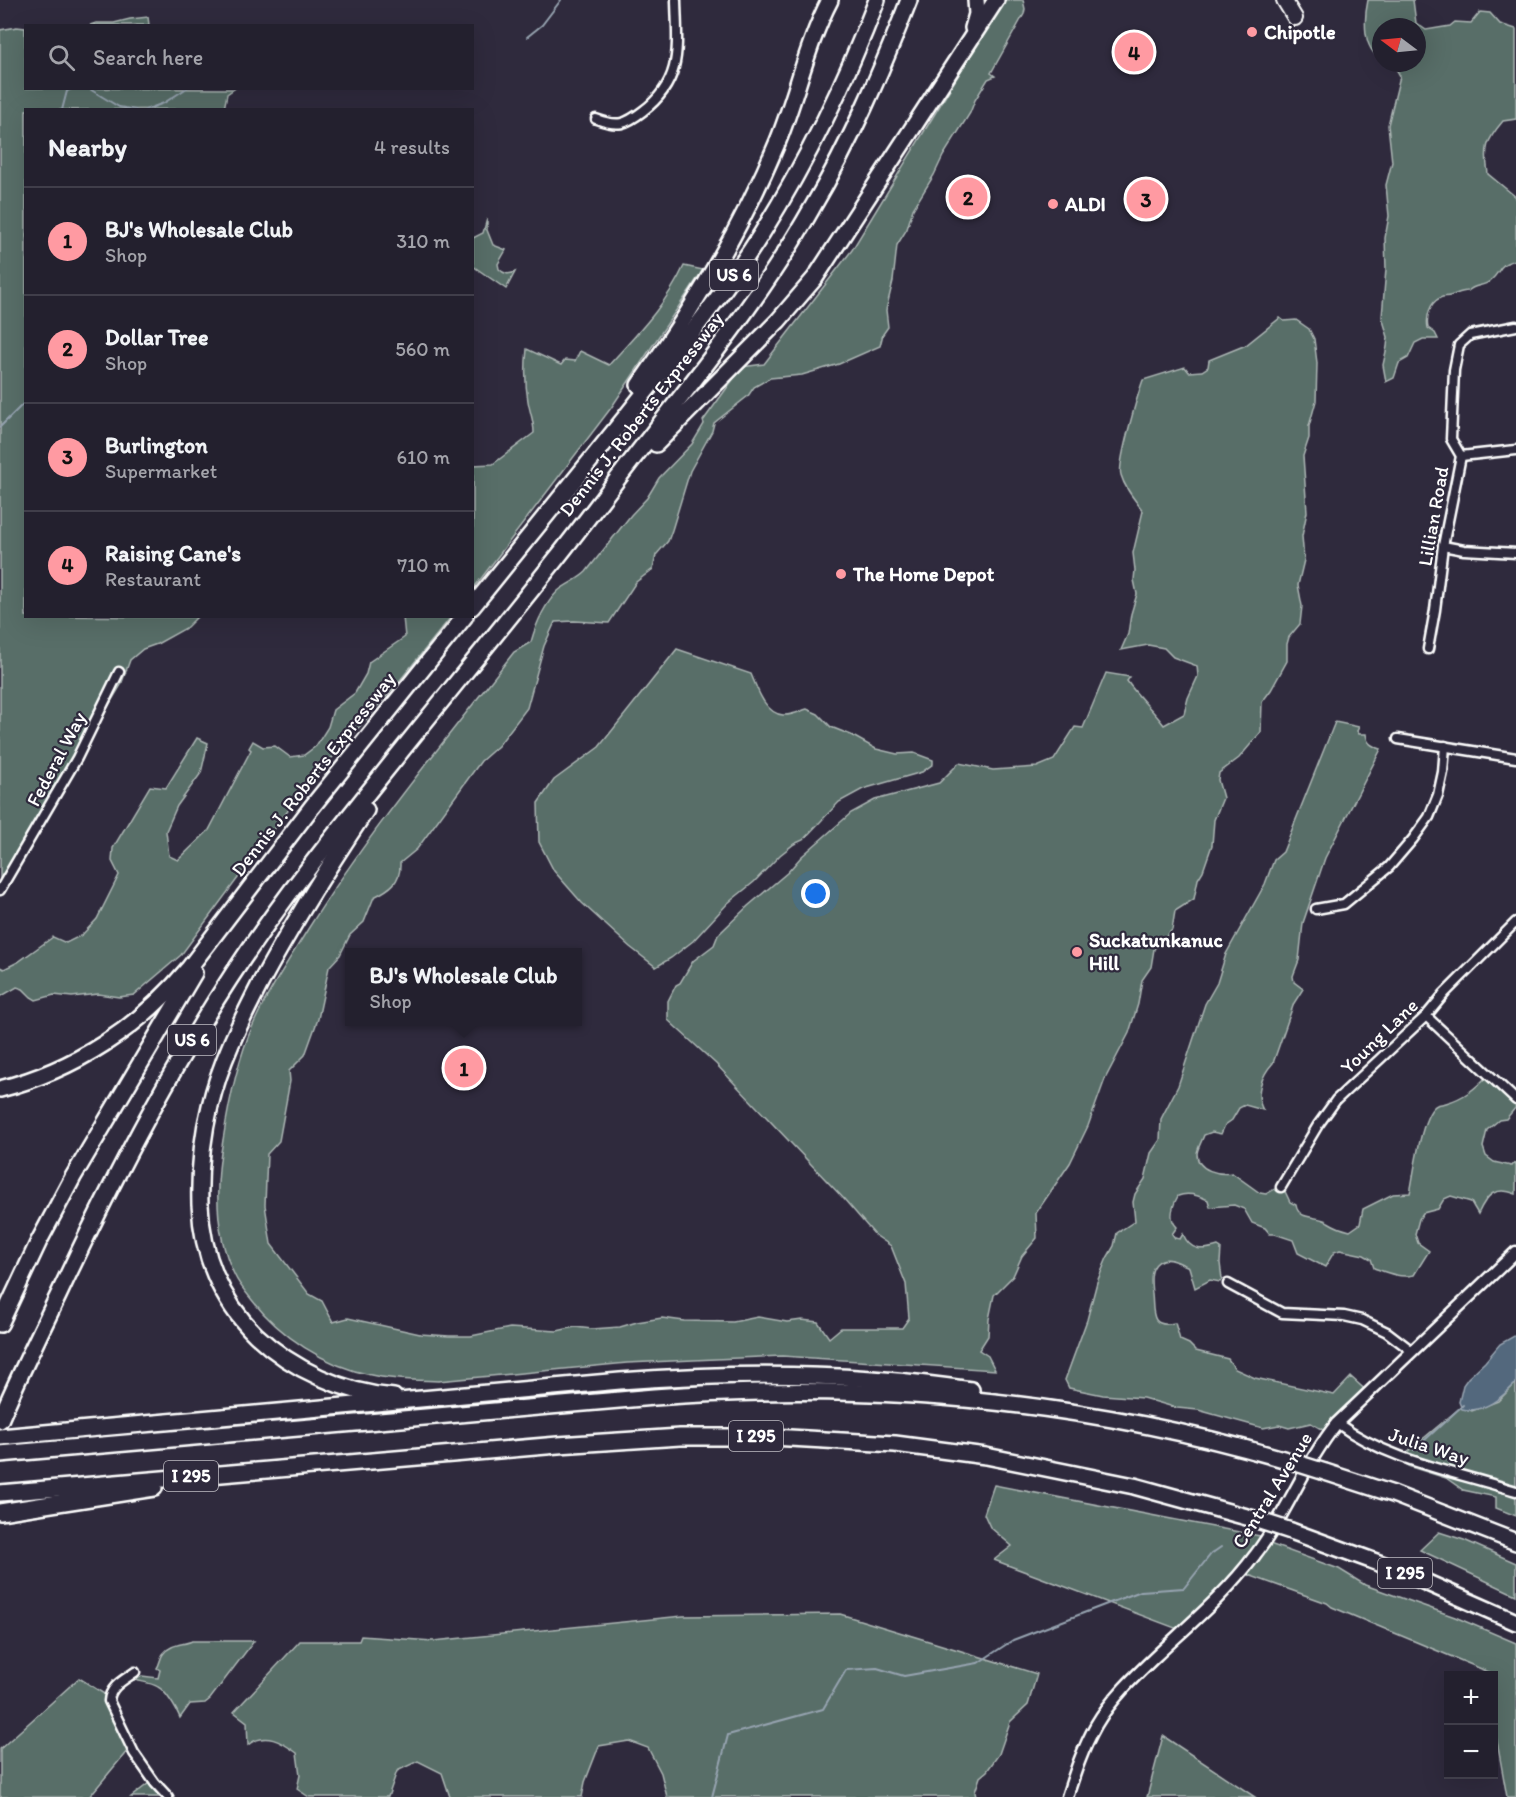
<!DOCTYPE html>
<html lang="en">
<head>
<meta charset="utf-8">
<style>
  body { margin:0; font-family:Itim,sans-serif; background:#2f2d3a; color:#f1f3f6 }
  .controls { position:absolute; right:18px; bottom:18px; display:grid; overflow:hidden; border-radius:0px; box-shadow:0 6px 24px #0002 }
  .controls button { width:54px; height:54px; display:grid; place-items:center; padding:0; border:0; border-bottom:2px solid #403e4a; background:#23202e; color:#f1f3f6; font:30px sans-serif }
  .compass { position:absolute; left:1372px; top:18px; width:54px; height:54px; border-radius:50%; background:#23202e; box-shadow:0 6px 24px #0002; rotate:286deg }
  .you { position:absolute; left:816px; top:894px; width:21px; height:21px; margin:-15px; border:4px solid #fff; border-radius:50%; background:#1a73e8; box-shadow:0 0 0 9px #1a73e833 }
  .badge { display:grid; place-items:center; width:39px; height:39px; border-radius:50%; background:#ff9aa2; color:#111; font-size:20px; font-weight:700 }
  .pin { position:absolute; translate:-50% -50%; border:3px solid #fff; box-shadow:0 2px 6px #0006 }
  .popup { position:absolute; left:345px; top:948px; width:237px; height:78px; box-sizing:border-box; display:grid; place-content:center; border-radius:0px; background:#23202e; filter:drop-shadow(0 2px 4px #0005); font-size:20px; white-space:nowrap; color:#a3a3aa }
  .popup b { font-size:22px; color:#f1f3f6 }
  .popup::after { content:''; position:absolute; left:50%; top:100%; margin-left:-12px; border:12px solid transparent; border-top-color:#23202e }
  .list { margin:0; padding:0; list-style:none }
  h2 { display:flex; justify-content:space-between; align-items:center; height:78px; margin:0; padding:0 24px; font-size:26px }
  h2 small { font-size:20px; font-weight:400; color:#a3a3aa }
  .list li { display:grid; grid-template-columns:39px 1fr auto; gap:18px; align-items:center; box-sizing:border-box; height:108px; padding:0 24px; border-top:2px solid #403e4a }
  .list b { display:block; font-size:22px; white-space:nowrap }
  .list p { margin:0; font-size:20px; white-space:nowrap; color:#a3a3aa }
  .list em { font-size:20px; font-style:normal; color:#a3a3aa }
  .icon { flex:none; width:33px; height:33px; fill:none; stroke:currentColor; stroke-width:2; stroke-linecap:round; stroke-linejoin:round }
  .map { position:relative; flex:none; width:1516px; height:1797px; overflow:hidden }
  .search { position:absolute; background:#23202e; box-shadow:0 6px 24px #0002; left:24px; top:24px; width:450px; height:66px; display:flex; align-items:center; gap:15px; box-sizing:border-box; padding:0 21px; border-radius:0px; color:#a3a3aa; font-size:22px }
  .panel { position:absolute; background:#23202e; box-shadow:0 6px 24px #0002; left:24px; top:108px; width:450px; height:510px; border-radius:0px }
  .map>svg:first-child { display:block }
  .green { fill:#586e68; stroke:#acb6b4; stroke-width:1.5 }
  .water { fill:#52687d; stroke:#97a4b1; stroke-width:1.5 }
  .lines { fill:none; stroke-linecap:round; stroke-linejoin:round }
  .stream { stroke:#97a4b1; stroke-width:2 }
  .minor-casing { stroke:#fff; stroke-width:13 }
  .tertiary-casing { stroke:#fff; stroke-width:15 }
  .primary-casing { stroke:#fff; stroke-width:18 }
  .motorway-casing { stroke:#fff; stroke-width:20 }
  .minor { stroke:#2f2a3d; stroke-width:8 }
  .tertiary { stroke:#2f2a3d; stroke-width:10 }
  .primary { stroke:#2f2a3d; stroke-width:14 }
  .motorway { stroke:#2f2a3d; stroke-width:15 }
  .motorway-bridge-casing { stroke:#fff; stroke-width:20; stroke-linecap:butt }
  .motorway-bridge { stroke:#2f2a3d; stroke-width:15 }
  .poi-dot { fill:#ff9aa2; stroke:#2f2a3d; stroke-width:2 }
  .labels { text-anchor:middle; stroke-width:4.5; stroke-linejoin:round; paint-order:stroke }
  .shield { fill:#2f2a3d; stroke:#c1bfc5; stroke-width:1.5 }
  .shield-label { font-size:18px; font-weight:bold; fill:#fff }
  .poi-label { font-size:20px; font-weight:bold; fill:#fff; stroke:#2f2a3d; text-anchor:start }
  .street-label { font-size:20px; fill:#fff; stroke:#2f2a3d }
</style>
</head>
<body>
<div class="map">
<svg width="1516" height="1797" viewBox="0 0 1516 1797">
  <rect width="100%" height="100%" fill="#2f2a3d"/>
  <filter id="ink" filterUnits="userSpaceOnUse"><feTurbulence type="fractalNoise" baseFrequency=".0167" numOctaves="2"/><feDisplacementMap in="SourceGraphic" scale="12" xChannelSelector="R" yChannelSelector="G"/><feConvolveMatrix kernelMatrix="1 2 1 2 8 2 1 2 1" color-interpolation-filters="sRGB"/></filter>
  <g filter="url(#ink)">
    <g class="green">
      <path d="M999 0H1023L1025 9 1024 14 991 73 995 76 988 79 975 100 970 113 943 156 934 175 913 209 907 229 897 245 893 281 886 310 888 327 883 334 880 346 839 364 802 375 770 378 754 387 748 396 714 423 712 431 690 471 672 530 668 541 656 555 653 569 636 582 609 623 574 621 555 622 544 646 527 708 498 746 481 761 417 849 400 863C401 882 390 889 374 897L364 922 350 935 340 955 329 967 318 1019 305 1055 289 1071 290 1081 279 1141 267 1154 265 1205 271 1244 309 1294 322 1301 333 1322 348 1318 420 1334 449 1336H471L510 1328 557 1331 575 1327 592 1329 620 1327 637 1322 662 1318 684 1321 733 1322 758 1317 787 1322 802 1320 818 1322 829 1338 841 1328H902L909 1318 906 1284 891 1246 875 1235 844 1199 716 1064 668 1020V1001L676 985 680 983 693 961 714 945 718 935 748 906 788 872 801 857 851 813 875 800 939 783 959 763 993 770 1037 767 1054 760 1075 727 1083 728 1106 673 1130 677 1127 681C1138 697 1152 709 1164 725L1184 714 1188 698 1198 676 1197 666 1173 657 1164 648 1148 645 1121 650 1128 634 1131 614 1137 594 1134 580 1135 570 1133 553 1143 511C1135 500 1125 489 1121 475 1117 465 1138 394 1143 380L1185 367 1189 372 1202 371 1208 367 1209 360 1246 345 1280 318 1284 321 1296 320 1309 329 1314 339 1317 363 1316 401 1309 426V438L1303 456 1307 512 1302 536 1304 560 1298 585 1302 606 1300 624 1289 637 1287 644V661L1271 690 1262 702 1261 732 1239 758 1219 773 1218 780 1223 798 1214 820 1212 845 1203 871 1198 879 1194 899 1175 911 1172 930 1154 949 1151 967 1142 980 1138 1004 1129 1033 1105 1079 1088 1126 1070 1163 1036 1213 1037 1238 1022 1256 1013 1276 994 1295 989 1319 988 1336 979 1350 988 1356 995 1370 782 1356 627 1363 438 1381C415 1380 393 1380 371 1375 325 1366 280 1336 252 1300 246 1292 239 1285 235 1276 214 1234 215 1185 223 1140 229 1101 237 1061 253 1025 268 991 289 960 308 929 369 832 443 743 514 652L531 642C536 624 544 605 558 591 566 584 578 580 586 572L631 515 647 498 659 478 692 444 704 424 703 421 742 367 764 364 852 250 981 38Z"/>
      <path d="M1368 0H1413L1416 23 1426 30 1450 26 1455 22 1471 23 1480 12 1490 13 1500 24 1516 29V119L1503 121C1486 141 1484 148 1488 174L1516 197V260C1496 265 1503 270 1490 281 1483 287 1475 284 1468 291 1461 291 1457 294 1450 296 1447 297 1443 296 1440 298 1429 303 1426 318 1428 328L1435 333 1438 339H1423L1415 343 1408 358 1399 363 1394 378 1386 382 1383 365 1387 347 1388 337 1382 317 1386 269 1385 238 1389 216 1386 185 1392 162 1388 125 1400 76 1395 67 1388 63H1417V27H1381V59C1362 48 1364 19 1368 0Z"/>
      <polygon points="148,17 149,25 90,25 96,23 114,23 130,19"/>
      <polygon points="17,27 25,28 26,88 234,89 227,94 224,109 26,110 26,616 197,617 186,628 157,644 143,649 130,660 121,685 0,888 0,30"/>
      <path d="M487 219V230L493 245 506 250 498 264 499 269C504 274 508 275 515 272L506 289 473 266V238L483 233Z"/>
      <path d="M684 266 703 270 611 408 473 589V465L493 464 534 433C534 421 530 413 528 401 525 383 525 366 527 349L561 365 565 360 575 361 580 351 609 365C637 334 666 305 684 266Z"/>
      <polygon points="403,617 451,617 397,684 301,793 181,955 134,995 119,997 98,994 72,997 54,995 36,1000 31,997 23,989 17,987 0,997 0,967 4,969 18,962 53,937 66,943 82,935 97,919 119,875 112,861 113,848 150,786 166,788 197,738 208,743 201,773 177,806 166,831 169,856 178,860 209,830 251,750 249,748 253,741 263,747 275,746 290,757 304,755 316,746 328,727 333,710 355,693 366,674 369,662 405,637"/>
      <path d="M677 649 751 674C757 688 765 714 783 715 791 716 800 711 807 709L818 714 831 727 851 735 876 749 897 754 914 753 933 760V764L922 772 863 789 839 802 803 840 794 844 780 855 754 882 728 903 693 941 671 958 656 967 630 947 582 903 554 871 539 842 538 803 554 780 599 747Z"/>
      <path d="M1335 722 1359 727 1357 731 1359 734H1366C1367 744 1372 746 1381 749L1325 858 1303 923 1299 960 1293 976 1294 982 1303 989 1294 1003 1273 1063C1262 1075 1254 1094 1263 1110L1245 1105 1239 1108 1232 1120 1225 1125 1221 1134 1212 1132 1204 1135C1202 1141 1197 1149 1197 1154 1197 1171 1220 1175 1232 1173L1260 1193 1266 1194 1282 1185 1290 1202 1296 1205C1298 1221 1318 1215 1328 1222 1336 1227 1341 1229 1350 1231L1360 1224 1363 1209 1393 1194 1410 1193C1414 1175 1421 1112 1437 1105 1440 1104 1443 1104 1446 1103 1464 1098 1476 1088 1488 1075L1516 1101V1107L1506 1119 1499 1120 1487 1130 1483 1147 1486 1156 1494 1162 1511 1166 1516 1163V1194C1495 1186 1487 1194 1478 1214L1471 1202 1451 1196 1444 1199 1438 1209 1423 1213 1419 1219 1415 1234 1418 1243 1429 1251 1414 1275C1399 1278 1388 1273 1374 1268L1371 1259 1364 1255 1340 1250 1334 1252 1325 1267 1298 1253 1293 1240 1275 1234H1270L1265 1228 1252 1223 1244 1209 1234 1205 1210 1207 1208 1200C1198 1195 1188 1192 1178 1196 1173 1205 1168 1219 1177 1227L1172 1234 1175 1238 1180 1239 1183 1234C1190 1251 1202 1251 1218 1246L1221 1248 1220 1263 1222 1279 1220 1282 1210 1280 1195 1288 1189 1267C1182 1264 1170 1257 1162 1260 1148 1265 1151 1283 1152 1294 1154 1311 1149 1329 1175 1323L1180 1340 1189 1344 1196 1351 1228 1359 1235 1369 1255 1378 1334 1395 1351 1377 1370 1394 1328 1433 1311 1423 1289 1428 1279 1425 1263 1428 1198 1410 1177 1408 1143 1398 1103 1395 1069 1388 1065 1380 1087 1320 1097 1282 1107 1258 1114 1246 1117 1233 1135 1221 1133 1202 1135 1194 1145 1179 1151 1153 1160 1140 1161 1119 1178 1086 1205 1004 1217 983 1226 954 1265 884 1274 860 1283 852Z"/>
      <polygon points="1516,1383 1516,1516 1496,1508 1496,1497 1463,1490 1446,1478 1408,1466 1401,1457 1461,1407 1472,1411 1498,1401"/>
      <polygon points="994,1485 1260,1536 1266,1539 1267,1543 1339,1569 1365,1585 1455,1617 1516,1643 1516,1797 1507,1797 1494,1725 1494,1676 1484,1675 1483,1672 1490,1675 1491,1673 1332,1607 1327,1603 1243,1573 1183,1631 994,1560 1012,1546 990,1527 984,1514"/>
      <polygon points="1439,1532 1464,1540 1516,1563 1516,1595 1420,1550"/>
      <path d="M840 1614 1037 1674 1028 1705 1010 1722 999 1754 987 1771 980 1777 975 1792 976 1797H667L661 1773 648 1748 629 1741 599 1746 585 1782 582 1797H450L442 1773 418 1761 397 1771 388 1797H309L297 1789 300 1775 297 1753C282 1742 265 1731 248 1745L247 1722 234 1712 300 1641H359L361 1636 433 1641 683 1616Z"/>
      <path d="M192 1641H254L210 1699 205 1703 190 1704 180 1718C177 1710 166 1691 158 1687 152 1683 142 1682 135 1680L142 1676 158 1678 160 1670 157 1668C160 1664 160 1658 163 1654 170 1644 183 1645 192 1641Z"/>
      <polygon points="79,1678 109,1697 128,1750 89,1797 0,1797 0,1749"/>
      <polygon points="1163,1736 1255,1797 1147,1797"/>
      <polygon points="153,1780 169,1797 131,1797"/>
    </g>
    <path class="water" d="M1516 1335V1383C1502 1397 1484 1414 1462 1409L1459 1402 1463 1385 1468 1378 1485 1362 1500 1344Z"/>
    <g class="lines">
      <g class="stream">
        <polyline points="527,37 542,25 561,0"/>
        <polyline points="88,88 119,107 136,110"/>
        <polyline points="62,110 67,91 74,88"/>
        <polyline points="145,110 164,103 187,88"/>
        <polyline points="0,427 26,401"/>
        <polyline points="1414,1450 1463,1405"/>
        <polyline points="712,1797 728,1735 823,1709 846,1670 877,1668 904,1676 978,1663 1013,1640 1141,1591 1184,1588 1211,1554 1221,1547"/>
      </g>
      <defs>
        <g id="minor">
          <path d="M596 119C618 127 625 125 643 111 684 80 677 46 676 0"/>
          <polyline points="1461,456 1516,450"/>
          <polyline points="1443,546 1464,550 1516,553"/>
          <polyline points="1428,649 1435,610 1443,546 1461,456 1451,439 1454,370 1459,345 1470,335 1516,326"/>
          <polyline points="1398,739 1516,758"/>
          <polyline points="0,890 77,758 119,672"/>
          <polyline points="1316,909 1344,904 1389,867 1413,839 1429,817 1438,795 1443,772 1445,746"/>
          <polyline points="1426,1016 1516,1100"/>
          <polyline points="1281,1187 1318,1125 1336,1100 1426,1016 1445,993 1516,922"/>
          <polyline points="1228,1284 1282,1313 1344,1316 1362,1320 1387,1332 1412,1351"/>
          <path d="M1337 1423C1388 1461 1456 1472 1516 1491"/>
          <path d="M135 1672C124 1680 110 1686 109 1701L134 1753 155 1783 168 1797"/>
        </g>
        <path id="tertiary" d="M1067 1797C1075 1772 1083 1748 1096 1725 1111 1699 1134 1677 1156 1656 1190 1624 1227 1593 1255 1555 1287 1514 1304 1464 1337 1423L1516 1252"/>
        <polyline id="primary" points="1284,0 1295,18"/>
        <g id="motorway">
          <polyline points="973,28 977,14 976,0"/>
          <path d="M639 385C694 308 742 228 778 141 797 94 807 44 830 0"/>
          <polyline points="656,444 778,321 815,278 996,0"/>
          <path d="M472 607C523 544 573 482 624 419 672 358 721 298 762 233 808 159 846 81 877 0"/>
          <path d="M366 810C328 867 292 924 260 984 240 1023 220 1063 210 1106 202 1138 199 1171 200 1205 202 1254 220 1300 256 1335 292 1369 344 1393 394 1397"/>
          <path d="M0 1089C75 1070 140 1027 189 968L311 808 465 616"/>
          <polyline points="0,1324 39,1241 73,1177 194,973"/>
          <path d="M0 1420C18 1378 38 1337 58 1296 124 1155 197 1016 291 891 377 778 468 670 556 559 588 519 618 477 650 437 707 363 766 290 812 208 851 142 881 72 909 0"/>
          <path d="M0 1437 620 1381C737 1372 855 1372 971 1390"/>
          <path d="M0 1454 654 1397C868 1381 1083 1400 1290 1461"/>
          <polyline points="1325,1472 1393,1494 1516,1542"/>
          <polyline points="0,1493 558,1445 680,1437 772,1437 895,1444 986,1456 1134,1486 1254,1519"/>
          <polyline points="0,1512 154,1488"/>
          <polyline points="1291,1531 1398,1570 1516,1622"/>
        </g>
      </defs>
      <use href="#minor" class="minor-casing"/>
      <use href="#tertiary" class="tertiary-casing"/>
      <use href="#primary" class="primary-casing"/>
      <use href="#motorway" class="motorway-casing"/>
      <use href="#minor" class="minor"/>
      <use href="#tertiary" class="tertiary"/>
      <use href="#primary" class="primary"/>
      <use href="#motorway" class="motorway"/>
      <defs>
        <g id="motorway-bridge">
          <polyline points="1290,1461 1325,1472"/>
          <polyline points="1254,1519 1291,1531"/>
        </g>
      </defs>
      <use href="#motorway-bridge" class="motorway-bridge-casing"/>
      <use href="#motorway-bridge" class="motorway-bridge"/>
    </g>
  </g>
  <g class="poi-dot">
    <circle cx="1252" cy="32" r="6"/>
    <circle cx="1053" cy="204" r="6"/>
    <circle cx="841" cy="574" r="6"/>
    <circle cx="1077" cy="952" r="6"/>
  </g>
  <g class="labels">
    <g class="shield">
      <rect x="710" y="260" width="48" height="30" rx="4.5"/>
      <rect x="168" y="1025" width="48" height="30" rx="4.5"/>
      <rect x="729" y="1421" width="54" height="30" rx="4.5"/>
      <rect x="164" y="1461" width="54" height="30" rx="4.5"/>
      <rect x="1378" y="1558" width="54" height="30" rx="4.5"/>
    </g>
    <g class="shield-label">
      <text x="734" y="281">US 6</text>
      <text x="192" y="1046">US 6</text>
      <text x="756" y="1442">I 295</text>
      <text x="191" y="1482">I 295</text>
      <text x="1405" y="1579">I 295</text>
    </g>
    <g class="poi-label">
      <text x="1264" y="39">Chipotle</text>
      <text x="1065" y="211">ALDI</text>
      <text x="853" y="581">The Home Depot</text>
      <text x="1089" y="947">Suckatunkanuc<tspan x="1089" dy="23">Hill</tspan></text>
    </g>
    <g class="street-label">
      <text transform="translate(641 414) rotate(-52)" y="7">Dennis J. Roberts Expressway</text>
      <text transform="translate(1433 516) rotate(-80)" y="7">Lillian Road</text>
      <text transform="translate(56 759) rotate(-62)" y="7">Federal Way</text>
      <text transform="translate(313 774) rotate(-52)" y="7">Dennis J. Roberts Expressway</text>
      <text transform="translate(1379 1036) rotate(-44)" y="7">Young Lane</text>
      <text transform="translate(1429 1446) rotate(18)" y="7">Julia Way</text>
      <text transform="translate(1272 1490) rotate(-58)" y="7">Central Avenue</text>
    </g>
  </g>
</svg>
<div class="controls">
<button>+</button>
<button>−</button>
</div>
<svg class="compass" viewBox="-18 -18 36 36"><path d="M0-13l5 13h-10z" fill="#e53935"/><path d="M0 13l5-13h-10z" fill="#a3a3aa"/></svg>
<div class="you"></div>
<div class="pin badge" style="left:464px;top:1068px">1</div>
<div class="popup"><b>BJ's Wholesale Club</b>Shop</div>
<div class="pin badge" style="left:968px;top:197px">2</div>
<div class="pin badge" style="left:1146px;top:199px">3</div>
<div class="pin badge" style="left:1134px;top:52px">4</div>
<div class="search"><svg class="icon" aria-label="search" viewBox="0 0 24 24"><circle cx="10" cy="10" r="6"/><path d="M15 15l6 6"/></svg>Search here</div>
<section class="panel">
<h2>Nearby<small>4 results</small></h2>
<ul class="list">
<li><span class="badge">1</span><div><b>BJ's Wholesale Club</b><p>Shop</p></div><em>310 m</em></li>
<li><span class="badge">2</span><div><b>Dollar Tree</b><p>Shop</p></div><em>560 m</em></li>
<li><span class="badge">3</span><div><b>Burlington</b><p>Supermarket</p></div><em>610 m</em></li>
<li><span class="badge">4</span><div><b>Raising Cane's</b><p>Restaurant</p></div><em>710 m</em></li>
</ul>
</section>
</div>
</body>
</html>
